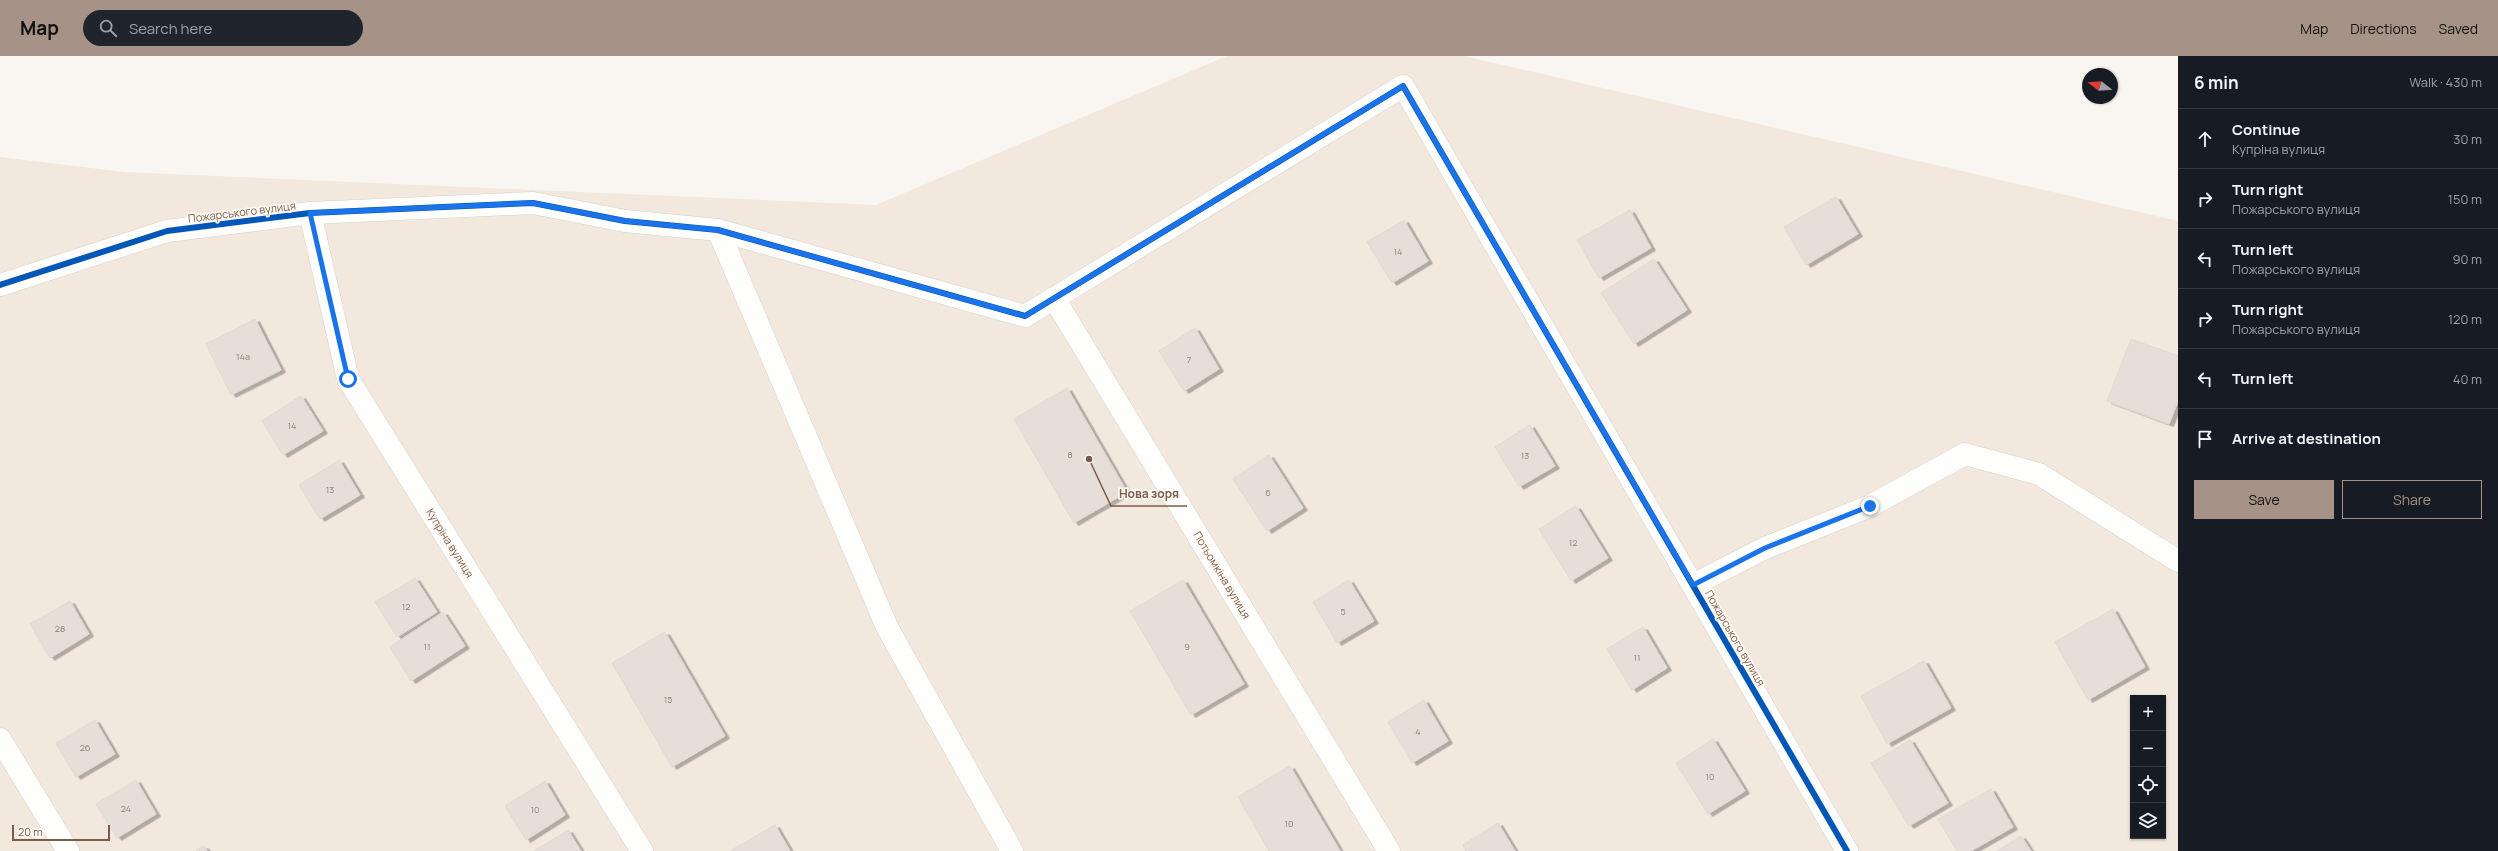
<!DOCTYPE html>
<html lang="en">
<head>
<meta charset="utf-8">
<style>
  body { margin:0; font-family:Manrope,sans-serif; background:#20242c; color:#f1f3f6 }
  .controls { position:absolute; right:12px; bottom:12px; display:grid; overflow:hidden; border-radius:0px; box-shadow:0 1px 3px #0004 }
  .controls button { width:36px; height:36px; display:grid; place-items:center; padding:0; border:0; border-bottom:1px solid #363941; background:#171b24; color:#f1f3f6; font:20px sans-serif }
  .compass { position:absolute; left:2082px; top:12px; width:36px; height:36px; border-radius:50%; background:#171b24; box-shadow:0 1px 3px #0004; rotate:287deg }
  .scale { position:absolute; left:12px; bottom:10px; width:98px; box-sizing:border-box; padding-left:4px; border:2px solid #7a5c4d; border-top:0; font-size:11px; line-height:14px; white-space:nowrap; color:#7a5c4d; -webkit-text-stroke:3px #fffaf3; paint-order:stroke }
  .stop { position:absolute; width:12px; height:12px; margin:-9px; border:3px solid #1a73e8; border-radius:50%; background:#fff }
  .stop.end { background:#1a73e8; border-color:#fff; box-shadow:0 1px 4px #0008 }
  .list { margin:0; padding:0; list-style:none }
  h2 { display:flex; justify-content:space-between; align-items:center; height:52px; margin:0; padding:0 16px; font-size:17px }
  h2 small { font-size:13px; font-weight:400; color:#9ea1a6 }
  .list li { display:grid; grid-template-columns:26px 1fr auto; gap:12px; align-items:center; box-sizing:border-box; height:60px; padding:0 16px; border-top:1px solid #363941 }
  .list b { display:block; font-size:15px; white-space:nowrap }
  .list p { margin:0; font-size:13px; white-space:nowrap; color:#9ea1a6 }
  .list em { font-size:13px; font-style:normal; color:#9ea1a6 }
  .actions { display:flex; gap:8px; padding:12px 16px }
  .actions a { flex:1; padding:9px 0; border:1px solid #a69286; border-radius:0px; text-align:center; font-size:14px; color:#a69286 }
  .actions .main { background:#a69286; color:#111 }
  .icon { flex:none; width:22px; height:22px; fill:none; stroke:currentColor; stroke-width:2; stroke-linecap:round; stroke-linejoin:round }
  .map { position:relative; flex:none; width:2178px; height:795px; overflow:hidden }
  header { display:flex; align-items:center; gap:24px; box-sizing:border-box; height:56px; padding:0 20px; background:#a69286; color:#111 }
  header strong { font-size:19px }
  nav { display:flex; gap:22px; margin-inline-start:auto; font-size:14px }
  .search { width:280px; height:36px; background:#20242c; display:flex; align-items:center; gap:10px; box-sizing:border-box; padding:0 14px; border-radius:22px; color:#9ea1a6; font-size:15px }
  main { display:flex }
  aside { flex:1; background:#171b24 }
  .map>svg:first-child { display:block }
  .residential { fill:#f2e8de; fill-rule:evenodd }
  .building { fill:#e6ded7; stroke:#e2d8d2; filter:url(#shadow) }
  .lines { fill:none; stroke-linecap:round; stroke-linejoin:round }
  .minor-casing { stroke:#d7d1cb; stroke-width:23 }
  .minor { stroke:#fefefd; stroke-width:22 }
  .cycleway-casing { stroke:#fffaf3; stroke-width:8 }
  .cycleway { stroke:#0057b8; stroke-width:6 }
  .route { stroke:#1a73e8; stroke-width:5 }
  .labels { text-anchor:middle; stroke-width:3.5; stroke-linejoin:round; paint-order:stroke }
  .number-label { font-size:9px; fill:#977e72 }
  .street-label { font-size:11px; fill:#7a5c4d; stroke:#fffaf3 }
  .leader { fill:none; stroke:#7a5c4d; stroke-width:1.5 }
  .callout-dot { fill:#7a5c4d; stroke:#fffaf3; stroke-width:1.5 }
  .callout-label { font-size:12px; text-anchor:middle; font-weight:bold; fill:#7a5c4d; stroke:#fffaf3; stroke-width:3.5; stroke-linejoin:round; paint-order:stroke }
</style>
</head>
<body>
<header>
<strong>Map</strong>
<div class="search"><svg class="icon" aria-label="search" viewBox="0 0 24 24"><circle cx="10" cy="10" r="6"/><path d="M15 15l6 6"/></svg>Search here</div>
<nav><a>Map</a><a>Directions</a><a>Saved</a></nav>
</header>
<main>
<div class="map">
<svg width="2178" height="795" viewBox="0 0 2178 795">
  <defs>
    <filter id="shadow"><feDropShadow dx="4.5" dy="2.5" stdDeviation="0" flood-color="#0004"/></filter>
  </defs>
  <rect width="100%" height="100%" fill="#f9f5f0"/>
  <path class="residential" d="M1227 0H1464L2178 165V795H0V101L124 116 876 149ZM2133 642H2163V780H2133Z"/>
  <g class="building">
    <polygon points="1836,141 1858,178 1806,209 1784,171"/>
    <polygon points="1630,154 1651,192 1599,222 1577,184"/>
    <polygon points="1404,164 1428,205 1392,227 1367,186"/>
    <polygon points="1654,203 1687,254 1634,288 1601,237"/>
    <polygon points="255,263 281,314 231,339 206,288"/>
    <polygon points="1195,272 1219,313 1184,335 1159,295"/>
    <polygon points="2131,283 2178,300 2178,345 2169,368 2107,345"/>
    <polygon points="1067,332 1127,436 1074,467 1014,363"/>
    <polygon points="301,340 323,375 283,399 262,365"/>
    <polygon points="1530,369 1555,410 1519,431 1495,391"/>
    <polygon points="1269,399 1303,452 1267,475 1233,423"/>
    <polygon points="339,404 360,439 320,463 299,429"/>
    <polygon points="1576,450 1608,502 1571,525 1539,473"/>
    <polygon points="415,522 437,556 397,581 375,546"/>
    <polygon points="1183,524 1244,628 1191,659 1130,555"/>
    <polygon points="1349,524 1374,565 1337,587 1313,546"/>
    <polygon points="70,545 89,578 50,602 30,568"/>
    <polygon points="2113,553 2145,611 2088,644 2055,586"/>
    <polygon points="443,556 465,590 411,625 390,591"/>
    <polygon points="1643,571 1667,612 1632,634 1607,593"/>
    <polygon points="665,576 725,680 672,711 612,607"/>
    <polygon points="1924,605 1951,652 1887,688 1861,640"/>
    <polygon points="1424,644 1448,685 1412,707 1388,666"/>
    <polygon points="95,664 115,698 76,721 56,687"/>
    <polygon points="1713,683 1745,735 1708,758 1676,707"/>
    <polygon points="1910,684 1948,747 1909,770 1871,707"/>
    <polygon points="1290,710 1340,795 1269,795 1238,741"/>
    <polygon points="136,724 156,758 117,782 96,748"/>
    <polygon points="545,725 565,759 526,784 505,750"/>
    <polygon points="1991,733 2013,771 1971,795 1957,795 1938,763"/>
    <polygon points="1498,767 1515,795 1466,795 1463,789"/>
    <polygon points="775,769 790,795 730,795"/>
    <polygon points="568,774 581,795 534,795"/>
    <polygon points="2021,780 2031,795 1997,795"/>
    <polygon points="204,790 207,795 196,795"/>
  </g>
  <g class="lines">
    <defs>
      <g id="minor">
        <polyline points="310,157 348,323 642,795"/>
        <polyline points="718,174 887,571 1012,795"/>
        <polyline points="0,229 167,175 310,157 533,147 625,165 718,174 1025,260 1403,30 1847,795"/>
        <polyline points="1054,242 1389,795"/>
        <polyline points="1693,529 1765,492 1870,450 1965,398 2039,418 2178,505"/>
        <polyline points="0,683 68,795"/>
      </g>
    </defs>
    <use href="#minor" class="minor-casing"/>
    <use href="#minor" class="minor"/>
    <defs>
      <polyline id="cycleway" points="0,229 167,175 310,157 533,147 625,165 718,174 1025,260 1403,30 1847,795"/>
    </defs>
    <use href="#cycleway" class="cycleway-casing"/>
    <use href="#cycleway" class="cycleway"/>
  </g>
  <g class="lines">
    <polyline class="route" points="348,323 310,157 533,147 625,165 718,174 1025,260 1403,30 1693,529 1765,492 1870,450"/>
  </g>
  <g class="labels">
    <g class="number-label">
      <text x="1398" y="199">14</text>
      <text x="243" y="304">14а</text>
      <text x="1189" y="307">7</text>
      <text x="292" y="373">14</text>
      <text x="1070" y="402">8</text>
      <text x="1525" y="403">13</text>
      <text x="330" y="437">13</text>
      <text x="1268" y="440">6</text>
      <text x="1573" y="490">12</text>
      <text x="406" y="554">12</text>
      <text x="1343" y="559">5</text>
      <text x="60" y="576">28</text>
      <text x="427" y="594">11</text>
      <text x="1187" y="594">9</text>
      <text x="1637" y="605">11</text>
      <text x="668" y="647">15</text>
      <text x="1418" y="679">4</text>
      <text x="85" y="695">26</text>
      <text x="1710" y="724">10</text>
      <text x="126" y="756">24</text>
      <text x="535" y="757">10</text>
      <text x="1289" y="771">10</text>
    </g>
    <g class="street-label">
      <text transform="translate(242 156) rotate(-7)" y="4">Пожарського вулиця</text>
      <text transform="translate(450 487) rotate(58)" y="4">Купріна вулиця</text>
      <text transform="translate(1222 519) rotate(59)" y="4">Потьомкіна вулиця</text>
      <text transform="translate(1735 582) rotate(60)" y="4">Пожарського вулиця</text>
    </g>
  </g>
  <path class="leader" d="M1089 403L1111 450H1187"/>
  <circle class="callout-dot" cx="1089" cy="403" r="4"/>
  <g class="callout-label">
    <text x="1149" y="442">Нова зоря</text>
  </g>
</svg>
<div class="controls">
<button>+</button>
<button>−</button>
<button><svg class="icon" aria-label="locate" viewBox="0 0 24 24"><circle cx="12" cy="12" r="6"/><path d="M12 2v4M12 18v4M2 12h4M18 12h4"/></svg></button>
<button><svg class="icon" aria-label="layers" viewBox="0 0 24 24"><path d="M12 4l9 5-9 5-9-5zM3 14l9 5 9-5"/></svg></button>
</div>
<svg class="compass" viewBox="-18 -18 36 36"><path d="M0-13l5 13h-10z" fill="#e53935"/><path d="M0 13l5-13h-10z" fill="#9ea1a6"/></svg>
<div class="scale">20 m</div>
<div class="stop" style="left:348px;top:323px"></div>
<div class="stop end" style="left:1870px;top:450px"></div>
</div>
<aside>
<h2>6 min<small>Walk · 430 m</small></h2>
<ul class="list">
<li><svg class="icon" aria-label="ahead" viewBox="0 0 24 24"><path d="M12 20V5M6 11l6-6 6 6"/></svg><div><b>Continue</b><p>Купріна вулиця</p></div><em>30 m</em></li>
<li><svg class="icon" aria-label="right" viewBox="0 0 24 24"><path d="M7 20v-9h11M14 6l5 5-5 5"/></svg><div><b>Turn right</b><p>Пожарського вулиця</p></div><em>150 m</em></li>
<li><svg class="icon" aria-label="left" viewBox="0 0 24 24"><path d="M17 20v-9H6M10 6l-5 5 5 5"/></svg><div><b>Turn left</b><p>Пожарського вулиця</p></div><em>90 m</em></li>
<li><svg class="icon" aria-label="right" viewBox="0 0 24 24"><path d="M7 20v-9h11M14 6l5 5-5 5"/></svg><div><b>Turn right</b><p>Пожарського вулиця</p></div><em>120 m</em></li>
<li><svg class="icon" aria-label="left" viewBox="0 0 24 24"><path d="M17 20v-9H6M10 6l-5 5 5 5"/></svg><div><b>Turn left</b></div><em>40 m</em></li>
<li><svg class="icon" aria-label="arrive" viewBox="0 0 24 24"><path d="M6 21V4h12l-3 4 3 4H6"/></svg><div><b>Arrive at destination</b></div></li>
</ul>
<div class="actions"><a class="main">Save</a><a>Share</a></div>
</aside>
</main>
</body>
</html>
